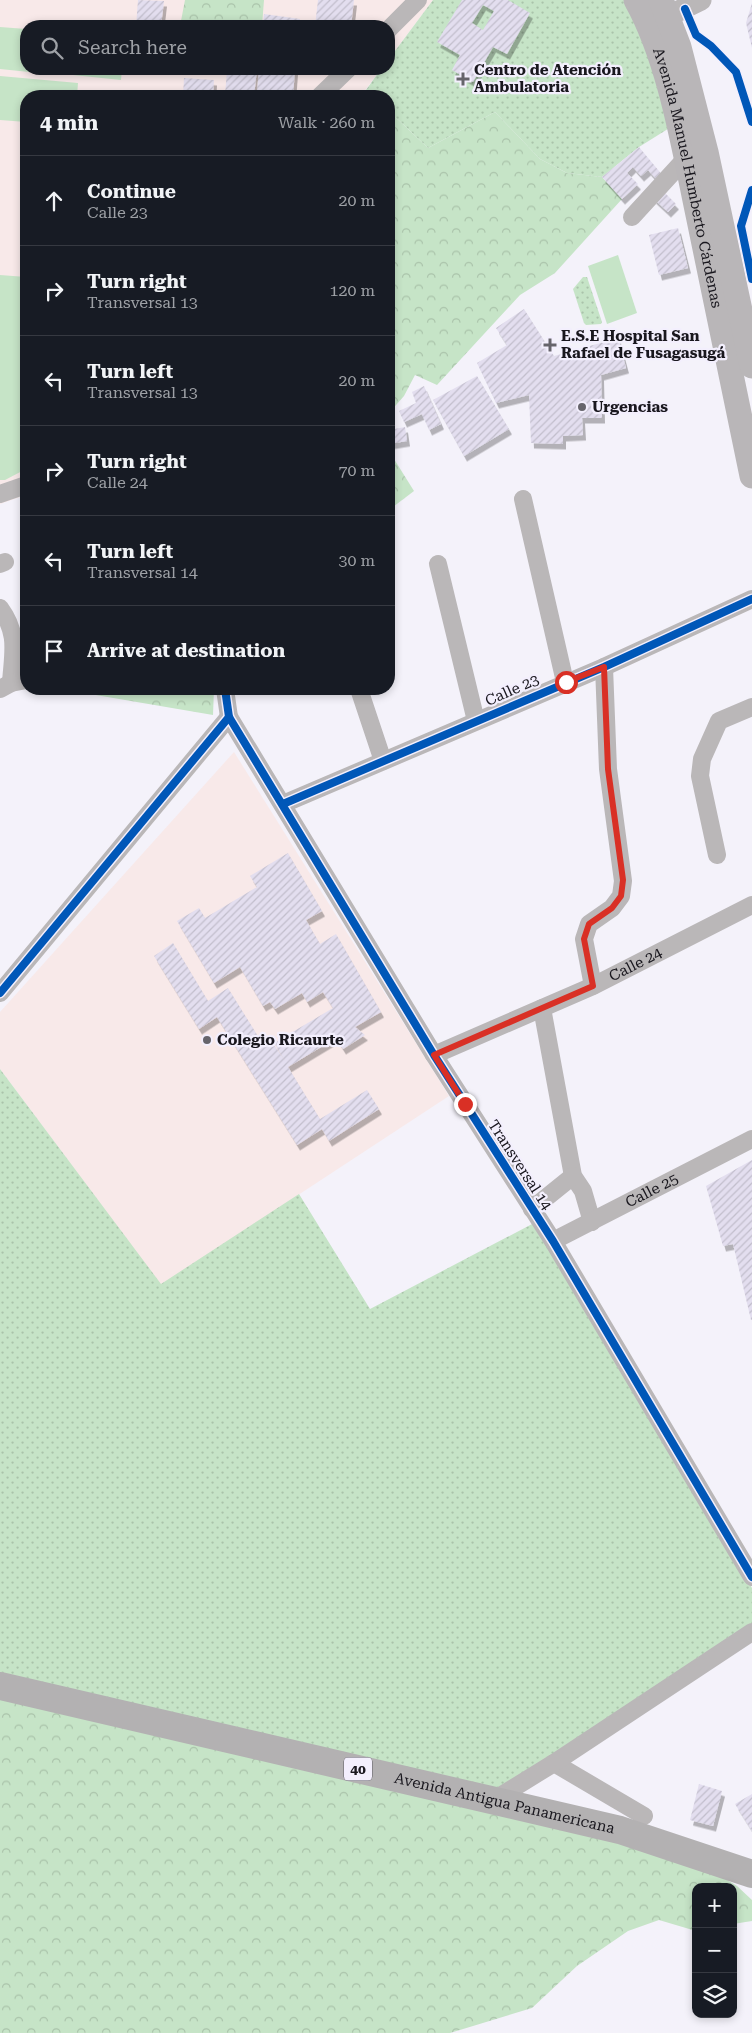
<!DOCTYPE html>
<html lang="en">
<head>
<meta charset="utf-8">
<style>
  body { margin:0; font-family:"Roboto Serif",serif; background:#20242c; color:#f1f3f6 }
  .controls { position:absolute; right:15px; bottom:15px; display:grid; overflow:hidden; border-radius:10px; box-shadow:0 2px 8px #0003 }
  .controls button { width:45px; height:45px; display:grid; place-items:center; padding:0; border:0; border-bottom:1px solid #363941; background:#171b24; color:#f1f3f6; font:25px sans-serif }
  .stop { position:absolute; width:15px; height:15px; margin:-11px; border:4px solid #d93025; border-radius:50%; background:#fff }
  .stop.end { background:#d93025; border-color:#fff; box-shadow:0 1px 5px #0008 }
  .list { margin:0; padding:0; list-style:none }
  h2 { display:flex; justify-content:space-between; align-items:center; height:65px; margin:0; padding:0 20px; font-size:21px }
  h2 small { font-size:16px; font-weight:400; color:#9ea1a6 }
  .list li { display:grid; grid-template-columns:32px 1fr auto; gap:15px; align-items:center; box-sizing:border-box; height:90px; padding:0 20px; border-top:1px solid #363941 }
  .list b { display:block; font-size:19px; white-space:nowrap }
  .list p { margin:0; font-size:16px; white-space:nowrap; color:#9ea1a6 }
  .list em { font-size:16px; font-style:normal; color:#9ea1a6 }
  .icon { flex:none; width:28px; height:28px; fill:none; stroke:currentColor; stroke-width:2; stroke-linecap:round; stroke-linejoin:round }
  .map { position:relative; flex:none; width:752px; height:2033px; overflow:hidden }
  .search { position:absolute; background:#171b24; box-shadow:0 2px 8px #0003; left:20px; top:20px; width:375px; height:55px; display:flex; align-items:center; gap:12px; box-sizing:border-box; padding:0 18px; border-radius:20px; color:#9ea1a6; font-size:19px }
  .panel { position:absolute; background:#171b24; box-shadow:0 2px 8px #0003; left:20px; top:90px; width:375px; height:605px; border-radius:20px }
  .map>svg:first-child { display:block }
  .education { fill:#f8e9e9 }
  .grass { fill:url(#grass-dots) }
  .forest { fill:url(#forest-crowns) }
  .pitch { fill:#c6e4c7 }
  .building { fill:url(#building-hatch); fill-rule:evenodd; filter:url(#shadow) }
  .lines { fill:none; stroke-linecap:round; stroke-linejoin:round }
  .minor { stroke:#bab7b8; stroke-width:18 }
  .tertiary { stroke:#bab7b8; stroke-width:21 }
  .secondary { stroke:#b9b6b8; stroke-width:25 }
  .primary { stroke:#b3b1b2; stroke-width:28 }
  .cycleway-casing { stroke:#f3effd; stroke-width:11 }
  .cycleway { stroke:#0057b8; stroke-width:8 }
  .route { stroke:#d93025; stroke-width:6 }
  .poi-dot { fill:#66646b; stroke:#f3effd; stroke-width:2 }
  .labels { text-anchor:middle; stroke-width:4.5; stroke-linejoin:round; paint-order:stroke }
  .shield { fill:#f3effd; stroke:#5a5861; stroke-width:1 }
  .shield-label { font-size:14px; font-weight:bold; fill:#19171e }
  .poi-label { font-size:15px; font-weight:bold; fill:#19171e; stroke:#f3effd; text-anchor:start }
  .street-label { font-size:15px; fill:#19171e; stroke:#f3effd }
</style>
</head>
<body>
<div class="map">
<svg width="752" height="2033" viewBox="0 0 752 2033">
  <defs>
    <pattern id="grass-dots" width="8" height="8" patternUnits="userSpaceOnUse" patternTransform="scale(1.25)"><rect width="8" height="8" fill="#c6e4c7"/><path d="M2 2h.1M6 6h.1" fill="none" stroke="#aac3aa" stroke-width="1.8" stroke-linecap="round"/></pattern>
    <pattern id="forest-crowns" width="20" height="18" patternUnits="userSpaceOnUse" patternTransform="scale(1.25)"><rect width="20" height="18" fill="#c6e4c7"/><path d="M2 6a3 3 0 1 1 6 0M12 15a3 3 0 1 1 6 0" fill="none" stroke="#aac3aa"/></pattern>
    <pattern id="building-hatch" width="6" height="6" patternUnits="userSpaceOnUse" patternTransform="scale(1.25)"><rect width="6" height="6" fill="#e3deef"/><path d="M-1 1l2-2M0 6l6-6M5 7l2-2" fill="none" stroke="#c2becc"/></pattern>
    <filter id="shadow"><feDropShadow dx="3" dy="5.5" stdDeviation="0" flood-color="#0004"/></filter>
  </defs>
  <rect width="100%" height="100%" fill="#f4f2fa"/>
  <g class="education">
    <polygon points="0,0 433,0 389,59 389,26 26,26 26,69 381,69 361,96 26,96 26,495 0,504"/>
    <polygon points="234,752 449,1096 161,1285 0,1069 0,1012"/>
  </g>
  <g class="grass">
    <polygon points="433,0 626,0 634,13 671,127 639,147 602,177 567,173 540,159 495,112 428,148 389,111 389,96 373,96 366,90 381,69 389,69 389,59"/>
    <polygon points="583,277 587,277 602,322 601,324 586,325 584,323 573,289"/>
    <polygon points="0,1069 161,1284 299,1194 370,1309 534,1223 752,1588 752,1624 496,1791 0,1677"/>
  </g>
  <g class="forest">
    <polygon points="185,0 264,0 262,26 180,26"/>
    <polygon points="389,111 428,148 495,112 540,159 567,173 602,177 622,199 555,273 520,295 437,385 415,375 404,396 389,413"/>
    <polygon points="389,451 414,491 389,510"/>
    <polygon points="85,689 214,689 213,715 84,693"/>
    <polygon points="0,1695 618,1840 711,1870 737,1886 752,1900 752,1921 733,1924 733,1887 696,1887 696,1931 659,1920 628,1931 577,1966 532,2008 450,2033 0,2033"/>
  </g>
  <g class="pitch">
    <polygon points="0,27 26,29 26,69 40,69 39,73 0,69"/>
    <polygon points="44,69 122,69 121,80 44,72"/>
    <polygon points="0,76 78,83 77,96 26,96 26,122 0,120"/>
    <polygon points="618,255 637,313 607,324 588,266"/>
    <polygon points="0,275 26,277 26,469 5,480 0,480"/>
  </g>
  <g class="building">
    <polygon points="138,0 164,1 161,26 136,26"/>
    <polygon points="318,0 354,0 351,26 315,26"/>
    <path d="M462 0H508L530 13 507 54 493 47 473 82 452 70 460 55 437 42ZM483 5 494 11 483 30 472 23Z"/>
    <polygon points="752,3 752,48 746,23"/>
    <polygon points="264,14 300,19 299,26 263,26"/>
    <polygon points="227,69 257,69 254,96 225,96"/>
    <polygon points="259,69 295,69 293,96 257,93"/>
    <polygon points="184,78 214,80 213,96 183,96"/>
    <polygon points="639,147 664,177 659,182 648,170 641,176 633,167 627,173 638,184 622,199 602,177"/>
    <polygon points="662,190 676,204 668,212 653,198"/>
    <polygon points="678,228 688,268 659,275 649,235"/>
    <polygon points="524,309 554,356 618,338 626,368 601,375 602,418 582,418 583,435 563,436 563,444 531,443 529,395 496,403 477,363 507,345 496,328"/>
    <polygon points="477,376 509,429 464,456 433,400"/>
    <polygon points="424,386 441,424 429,430 422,414 404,422 399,411 416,403 412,392"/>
    <polygon points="405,427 407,441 389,444 389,430"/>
    <polygon points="288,853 322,911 306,920 320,944 336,934 381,1012 355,1027 365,1035 343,1049 336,1038 288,1067 320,1119 367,1090 379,1109 329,1141 322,1129 297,1145 217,1017 199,1029 154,956 173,943 208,1001 228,988 264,1046 272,1042 285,1061 274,1043 333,1008 323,992 307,1002 302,993 275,1009 270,1002 263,1006 240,967 214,983 177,921 199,908 205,918 257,887 250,876"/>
    <polygon points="752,1160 752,1320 751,1320 733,1244 723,1246 706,1186"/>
    <polygon points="699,1784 722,1791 713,1826 690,1820"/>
    <polygon points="752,1794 752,1831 735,1804"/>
  </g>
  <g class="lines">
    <g class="minor">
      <polyline points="389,29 418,0"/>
      <polyline points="320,96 348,69"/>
      <polyline points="632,217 686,158 694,156"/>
      <polyline points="0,494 26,485"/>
      <polyline points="523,499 565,682"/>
      <polyline points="0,564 5,562"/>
      <polyline points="438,564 476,721"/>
      <path d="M0 608C19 634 13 652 11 683"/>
      <polyline points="0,689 11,683 26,680"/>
      <polyline points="225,689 229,717 434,1055 553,1241 752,1577"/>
      <polyline points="359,689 383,761"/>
      <polyline points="283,804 604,667 752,599"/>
      <polyline points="717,855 700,776 702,759 719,721 752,707"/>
      <polyline points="593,986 584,939 589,924 612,908 621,896 623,881 608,769 604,667"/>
      <polyline points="0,993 229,717"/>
      <polyline points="542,1008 573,1176 583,1191 592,1222"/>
      <path id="s1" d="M434 1055 593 986 752 905"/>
      <polyline points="532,1209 573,1176"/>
      <path id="s2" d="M553 1241 752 1139"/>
      <polyline points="554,1763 644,1816"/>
      <polyline points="494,1800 554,1763 752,1632"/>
    </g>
    <polyline class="tertiary" points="652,24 701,0"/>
    <g class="secondary">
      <path id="s3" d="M636 0C669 59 683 143 697 210 715 299 734 387 752 476"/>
      <polyline points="661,0 679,47 706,152 752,366"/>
    </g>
    <path class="primary" id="s4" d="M0 1686 620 1830 752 1874"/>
    <defs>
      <g id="cycleway">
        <polyline points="685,9 696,35 711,46 736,72 752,122"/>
        <polyline points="752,190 741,226 752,279"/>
        <polyline points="225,689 229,717 434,1055 553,1241 752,1577"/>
        <polyline points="283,804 604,667 752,599"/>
        <polyline points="0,993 229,717"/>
      </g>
    </defs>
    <use href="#cycleway" class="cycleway-casing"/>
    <use href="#cycleway" class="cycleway"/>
  </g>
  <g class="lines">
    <polyline class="route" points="465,1104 434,1055 593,986 584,939 589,924 612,908 621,896 623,880 608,769 604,667 566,682"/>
  </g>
  <g class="poi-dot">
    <path d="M460.5 71.5h5v5h5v5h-5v5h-5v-5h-5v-5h5z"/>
    <path d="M547.5 337.5h5v5h5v5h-5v5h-5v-5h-5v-5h5z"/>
    <circle cx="582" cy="407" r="5"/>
    <circle cx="207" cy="1040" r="5"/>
  </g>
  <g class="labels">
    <rect class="shield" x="344" y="1757.5" width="28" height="23" rx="4"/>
    <g class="shield-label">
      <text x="358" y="1774">40</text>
    </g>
    <g class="poi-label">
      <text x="474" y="75">Centro de Atención<tspan x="474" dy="17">Ambulatoria</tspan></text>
      <text x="561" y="341">E.S.E Hospital San<tspan x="561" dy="17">Rafael de Fusagasugá</tspan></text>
      <text x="592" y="412">Urgencias</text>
      <text x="217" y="1045">Colegio Ricaurte</text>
    </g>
    <g class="street-label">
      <text dy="5" stroke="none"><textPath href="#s3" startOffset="186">Avenida Manuel Humberto Cárdenas</textPath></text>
      <text transform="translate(512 690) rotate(-24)" y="5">Calle 23</text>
      <text dy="5" stroke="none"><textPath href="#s1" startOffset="221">Calle 24</textPath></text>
      <text transform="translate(520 1165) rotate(57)" y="5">Transversal 14</text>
      <text dy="5" stroke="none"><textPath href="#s2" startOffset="111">Calle 25</textPath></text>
      <text dy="5" stroke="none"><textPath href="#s4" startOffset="518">Avenida Antigua Panamericana</textPath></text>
    </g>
  </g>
</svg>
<div class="controls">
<button>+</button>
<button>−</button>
<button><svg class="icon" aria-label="layers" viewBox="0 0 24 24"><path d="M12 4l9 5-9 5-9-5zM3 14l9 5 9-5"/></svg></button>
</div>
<div class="stop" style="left:566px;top:682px"></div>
<div class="stop end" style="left:465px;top:1104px"></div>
<div class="search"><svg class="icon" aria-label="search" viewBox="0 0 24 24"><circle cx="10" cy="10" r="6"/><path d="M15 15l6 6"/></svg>Search here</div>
<section class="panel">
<h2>4 min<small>Walk · 260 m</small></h2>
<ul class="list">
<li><svg class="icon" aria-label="ahead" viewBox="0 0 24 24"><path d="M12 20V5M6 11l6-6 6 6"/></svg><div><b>Continue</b><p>Calle 23</p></div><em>20 m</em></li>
<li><svg class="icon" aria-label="right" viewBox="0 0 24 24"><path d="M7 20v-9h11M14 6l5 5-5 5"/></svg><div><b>Turn right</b><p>Transversal 13</p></div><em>120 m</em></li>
<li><svg class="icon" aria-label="left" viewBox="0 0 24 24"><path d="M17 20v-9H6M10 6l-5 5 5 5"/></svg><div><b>Turn left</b><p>Transversal 13</p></div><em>20 m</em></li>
<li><svg class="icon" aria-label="right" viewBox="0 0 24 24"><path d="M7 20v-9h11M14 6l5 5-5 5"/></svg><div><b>Turn right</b><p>Calle 24</p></div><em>70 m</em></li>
<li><svg class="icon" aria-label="left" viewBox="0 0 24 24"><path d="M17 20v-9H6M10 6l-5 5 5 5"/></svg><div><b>Turn left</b><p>Transversal 14</p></div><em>30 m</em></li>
<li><svg class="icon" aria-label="arrive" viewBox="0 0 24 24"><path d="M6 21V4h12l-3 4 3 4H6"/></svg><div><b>Arrive at destination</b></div></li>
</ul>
</section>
</div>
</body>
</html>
